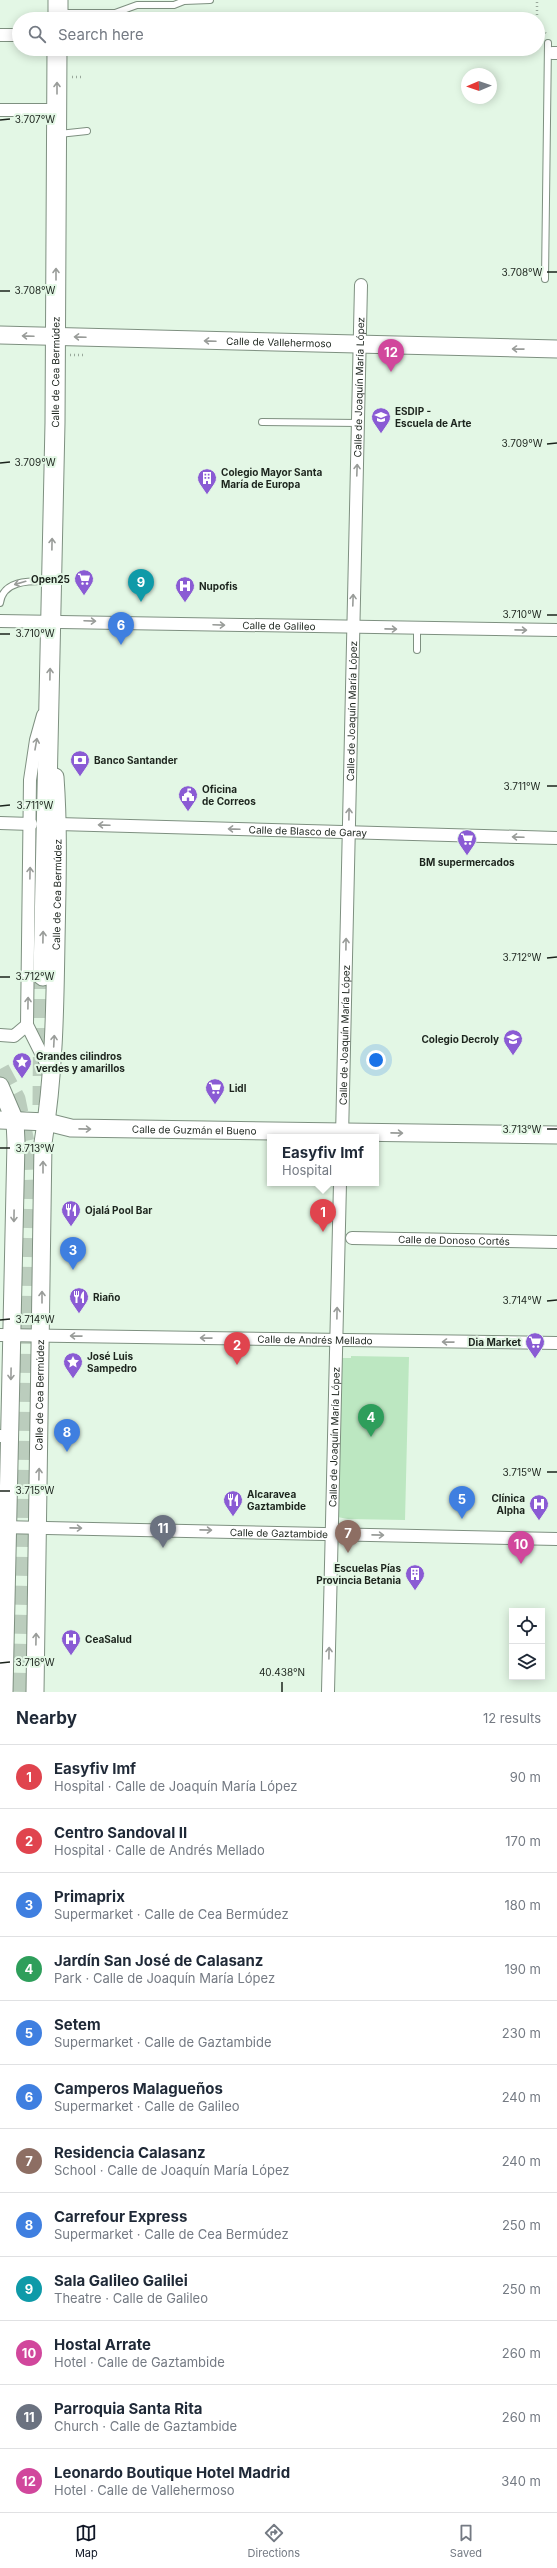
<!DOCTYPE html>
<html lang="en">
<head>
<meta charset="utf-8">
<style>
  body { margin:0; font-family:Inter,sans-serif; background:#f2f2f3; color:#1f2937 }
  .controls { position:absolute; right:12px; bottom:12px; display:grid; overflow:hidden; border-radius:0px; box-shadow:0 2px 10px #0003 }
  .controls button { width:36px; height:36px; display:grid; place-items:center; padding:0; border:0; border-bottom:1px solid #e0e1e3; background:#fff; color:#1f2937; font:20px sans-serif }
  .compass { position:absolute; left:461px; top:68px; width:36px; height:36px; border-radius:50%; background:#fff; box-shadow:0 2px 10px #0003; rotate:268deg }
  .you { position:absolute; left:376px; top:1060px; width:14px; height:14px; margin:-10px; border:3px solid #fff; border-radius:50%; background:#1a73e8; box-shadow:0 0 0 6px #1a73e833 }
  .badge { display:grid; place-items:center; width:26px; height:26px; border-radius:50%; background:#111827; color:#fff; font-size:13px; font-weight:700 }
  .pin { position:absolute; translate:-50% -33px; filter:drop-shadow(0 1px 2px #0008) }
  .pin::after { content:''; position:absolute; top:21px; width:14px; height:12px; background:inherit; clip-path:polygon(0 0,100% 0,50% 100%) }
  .popup { position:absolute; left:267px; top:1134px; width:112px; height:52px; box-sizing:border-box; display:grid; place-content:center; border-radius:0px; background:#fff; filter:drop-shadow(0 1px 3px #0005); font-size:13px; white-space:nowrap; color:#747a83 }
  .popup b { font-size:15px; color:#1f2937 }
  .popup::after { content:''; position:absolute; left:50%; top:100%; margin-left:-8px; border:8px solid transparent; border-top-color:#fff }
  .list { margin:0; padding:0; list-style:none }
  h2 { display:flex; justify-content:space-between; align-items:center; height:52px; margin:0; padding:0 16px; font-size:17px }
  h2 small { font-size:13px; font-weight:400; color:#747a83 }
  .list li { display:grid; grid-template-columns:26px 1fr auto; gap:12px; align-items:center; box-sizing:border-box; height:64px; padding:0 16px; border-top:1px solid #e0e1e3 }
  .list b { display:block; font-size:15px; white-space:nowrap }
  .list p { margin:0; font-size:13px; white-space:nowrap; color:#747a83 }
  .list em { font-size:13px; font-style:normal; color:#747a83 }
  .icon { flex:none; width:22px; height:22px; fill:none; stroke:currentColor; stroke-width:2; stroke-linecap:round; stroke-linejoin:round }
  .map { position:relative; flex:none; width:557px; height:1692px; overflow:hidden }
  .search { position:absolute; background:#fff; box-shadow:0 2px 10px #0003; left:12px; right:12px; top:12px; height:44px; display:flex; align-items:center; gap:10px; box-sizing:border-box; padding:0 14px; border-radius:22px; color:#747a83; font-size:15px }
  .sheet { height:820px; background:#fff }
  nav { display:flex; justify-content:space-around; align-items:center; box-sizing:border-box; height:56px; border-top:1px solid #e0e1e3; background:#fff; font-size:11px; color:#747a83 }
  nav a { display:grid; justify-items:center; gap:2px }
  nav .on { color:#111827 }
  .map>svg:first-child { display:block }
  .green { fill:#bce7c1 }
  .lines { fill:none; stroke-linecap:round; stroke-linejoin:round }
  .primary-tunnel { stroke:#bbcdbd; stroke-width:19; stroke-dasharray:19 10; stroke-linecap:butt }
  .lane-casing { stroke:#7e9080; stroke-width:8 }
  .street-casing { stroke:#7e9080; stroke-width:14 }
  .secondary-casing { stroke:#7e9080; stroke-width:19 }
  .primary-casing { stroke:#7e9080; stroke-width:21 }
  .path { stroke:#99a89b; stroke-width:2.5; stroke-dasharray:1 3; stroke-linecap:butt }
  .lane { stroke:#fff; stroke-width:6 }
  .street { stroke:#fff; stroke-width:12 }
  .secondary { stroke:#fff; stroke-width:17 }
  .primary { stroke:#fff; stroke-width:19 }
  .oneway { stroke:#999c99 }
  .ticks { fill:none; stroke:#1c241d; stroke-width:1.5 }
  .labels { text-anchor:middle; stroke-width:4; stroke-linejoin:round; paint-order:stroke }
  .street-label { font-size:10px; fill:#1c241d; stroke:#e3f7e5 }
  .poi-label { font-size:10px; font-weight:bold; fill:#1c241d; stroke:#e3f7e5; text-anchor:start }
  .ticks-label { font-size:10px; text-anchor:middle; fill:#1c241d; stroke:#e3f7e5; stroke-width:4; stroke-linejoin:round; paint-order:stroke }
</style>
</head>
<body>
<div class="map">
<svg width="557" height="1692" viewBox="0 0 557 1692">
  <rect width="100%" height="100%" fill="#e3f7e5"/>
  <polygon class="green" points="351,1356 409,1357 405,1520 348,1519 332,1516 336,1358 351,1358"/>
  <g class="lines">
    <g class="primary-tunnel">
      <polyline points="0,1069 16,1099 26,1147 28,1197 17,1692"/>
      <polyline points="42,1105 43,976"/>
    </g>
    <defs>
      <g id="lane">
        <polyline points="59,13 115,13 137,5 174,5 184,1 210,0"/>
        <polyline points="59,134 87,131"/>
        <polyline points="545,279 548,43"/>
        <polyline points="262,422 359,423"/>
        <path d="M0 603C3 579 32 581 50 581"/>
        <polyline points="417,650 417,629"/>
      </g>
      <g id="street">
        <polyline points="0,35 19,35"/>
        <polyline points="552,53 557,53"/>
        <polyline points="0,110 57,110"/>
        <path id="s1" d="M0 621 557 630"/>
        <polyline points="0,823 31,824"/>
        <path id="s2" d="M58 824 557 838"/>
        <polyline points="27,1025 50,1071"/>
        <polyline points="0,1035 14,1036 27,1025 30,780 36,740 43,715"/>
        <path id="s3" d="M342 1137 361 285"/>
        <path id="s4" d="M352 1238 557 1242"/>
        <path id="s5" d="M0 1335 557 1343"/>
        <polyline points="0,1436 1,1436"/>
        <path id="s6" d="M0 1527 557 1539"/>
        <path id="s7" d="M328 1692 340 1183"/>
      </g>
      <g id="secondary">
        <path id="s8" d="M0 335 557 349"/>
        <polyline points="0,1086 15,1121 16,1142 4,1692"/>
        <path id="s9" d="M0 1120 47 1122 71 1128 557 1135"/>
        <path id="s10" d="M35 1692 43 1143C54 1076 55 1008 56 941 57 886 59 832 55 777"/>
      </g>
      <g id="primary">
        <polyline points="58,19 58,0"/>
        <path id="s11" d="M43 976 55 423 57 49"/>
      </g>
    </defs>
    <use href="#lane" class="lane-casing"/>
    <use href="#street" class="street-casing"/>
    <use href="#secondary" class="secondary-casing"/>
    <use href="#primary" class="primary-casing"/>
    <g class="path">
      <polyline points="537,19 537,0"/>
      <polyline points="538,23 546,34"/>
      <polyline points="72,77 82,77"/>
      <polyline points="70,355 83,355"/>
    </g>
    <use href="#lane" class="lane"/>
    <use href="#street" class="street"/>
    <use href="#secondary" class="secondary"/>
    <use href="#primary" class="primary"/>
  </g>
  <defs><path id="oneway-shaft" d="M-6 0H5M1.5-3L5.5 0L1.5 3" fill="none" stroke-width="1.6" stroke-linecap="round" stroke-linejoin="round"/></defs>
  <g class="oneway">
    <use href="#oneway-shaft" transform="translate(57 88) rotate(-90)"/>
    <use href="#oneway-shaft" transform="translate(56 274) rotate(-90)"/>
    <use href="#oneway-shaft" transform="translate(28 336) rotate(-178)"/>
    <use href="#oneway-shaft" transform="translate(80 337) rotate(-178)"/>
    <use href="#oneway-shaft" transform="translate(210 341) rotate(-178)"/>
    <use href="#oneway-shaft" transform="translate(518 349) rotate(-179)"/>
    <use href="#oneway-shaft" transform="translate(357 470) rotate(-88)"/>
    <use href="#oneway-shaft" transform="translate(52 544) rotate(-89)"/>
    <use href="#oneway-shaft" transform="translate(20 583) rotate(164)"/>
    <use href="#oneway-shaft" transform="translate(353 600) rotate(-88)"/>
    <use href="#oneway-shaft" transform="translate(90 621) rotate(2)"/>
    <use href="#oneway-shaft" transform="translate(219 625) rotate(2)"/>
    <use href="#oneway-shaft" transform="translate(391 629) rotate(1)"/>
    <use href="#oneway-shaft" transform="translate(521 630) rotate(1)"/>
    <use href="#oneway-shaft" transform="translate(50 674) rotate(-89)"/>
    <use href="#oneway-shaft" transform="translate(36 744) rotate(-80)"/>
    <use href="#oneway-shaft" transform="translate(349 814) rotate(-89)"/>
    <use href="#oneway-shaft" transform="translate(104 825) rotate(-178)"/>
    <use href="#oneway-shaft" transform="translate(234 829) rotate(-178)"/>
    <use href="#oneway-shaft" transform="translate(518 837) rotate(-178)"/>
    <use href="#oneway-shaft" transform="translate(30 873) rotate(-89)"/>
    <use href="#oneway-shaft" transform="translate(43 937) rotate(-89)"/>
    <use href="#oneway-shaft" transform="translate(346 944) rotate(-89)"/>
    <use href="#oneway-shaft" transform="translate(28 1003) rotate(-89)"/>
    <use href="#oneway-shaft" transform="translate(54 1041) rotate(-87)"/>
    <use href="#oneway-shaft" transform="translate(85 1129) rotate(1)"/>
    <use href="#oneway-shaft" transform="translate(397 1133) rotate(1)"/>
    <use href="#oneway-shaft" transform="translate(43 1167) rotate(-90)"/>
    <use href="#oneway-shaft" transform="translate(14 1216) rotate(91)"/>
    <use href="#oneway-shaft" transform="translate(42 1297) rotate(-90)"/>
    <use href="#oneway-shaft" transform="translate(337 1313) rotate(-89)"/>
    <use href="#oneway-shaft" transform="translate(76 1336) rotate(-179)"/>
    <use href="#oneway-shaft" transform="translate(206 1338) rotate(-179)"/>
    <use href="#oneway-shaft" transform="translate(448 1342) rotate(-179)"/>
    <use href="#oneway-shaft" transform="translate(11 1374) rotate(91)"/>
    <use href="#oneway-shaft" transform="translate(39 1474) rotate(-89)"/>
    <use href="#oneway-shaft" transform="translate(76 1528) rotate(1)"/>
    <use href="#oneway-shaft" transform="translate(206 1530) rotate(1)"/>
    <use href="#oneway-shaft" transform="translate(378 1535) rotate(1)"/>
    <use href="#oneway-shaft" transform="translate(36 1639) rotate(-89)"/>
    <use href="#oneway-shaft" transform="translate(329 1653) rotate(-89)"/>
  </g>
  <path class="ticks" d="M0 120 10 119M547 272H557M0 291H10M547 444 557 443M0 463 10 462M547 615H557M0 634H10M547 786H557M0 806 10 805M547 958 557 957M0 977H10M547 1129H557M0 1148H10M547 1301 557 1300M0 1320 10 1319M547 1472H557M0 1491H10M0 1663 10 1662M282 1682V1692"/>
  <defs>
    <symbol id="university-pin" viewBox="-11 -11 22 30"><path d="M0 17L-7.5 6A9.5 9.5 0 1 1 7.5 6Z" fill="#8a5bd4" stroke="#e3f7e5"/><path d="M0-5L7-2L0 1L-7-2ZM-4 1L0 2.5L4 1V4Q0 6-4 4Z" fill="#fff"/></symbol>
    <symbol id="building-pin" viewBox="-11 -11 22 30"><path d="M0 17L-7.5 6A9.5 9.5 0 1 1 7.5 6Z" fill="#8a5bd4" stroke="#e3f7e5"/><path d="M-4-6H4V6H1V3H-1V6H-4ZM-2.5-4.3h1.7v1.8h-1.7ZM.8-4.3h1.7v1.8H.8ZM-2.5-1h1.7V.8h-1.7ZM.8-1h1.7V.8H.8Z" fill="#fff"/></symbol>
    <symbol id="supermarket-pin" viewBox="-11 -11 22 30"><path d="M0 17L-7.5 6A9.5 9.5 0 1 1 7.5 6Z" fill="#8a5bd4" stroke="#e3f7e5"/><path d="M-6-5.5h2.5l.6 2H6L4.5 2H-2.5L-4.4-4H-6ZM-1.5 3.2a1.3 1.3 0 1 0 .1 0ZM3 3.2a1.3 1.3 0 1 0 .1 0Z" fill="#fff"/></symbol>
    <symbol id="hospital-pin" viewBox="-11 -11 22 30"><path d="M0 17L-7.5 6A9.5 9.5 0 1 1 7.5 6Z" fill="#8a5bd4" stroke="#e3f7e5"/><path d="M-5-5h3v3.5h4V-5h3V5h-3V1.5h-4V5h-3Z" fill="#fff"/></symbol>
    <symbol id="bank-pin" viewBox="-11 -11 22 30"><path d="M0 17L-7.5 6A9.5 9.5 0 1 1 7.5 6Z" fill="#8a5bd4" stroke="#e3f7e5"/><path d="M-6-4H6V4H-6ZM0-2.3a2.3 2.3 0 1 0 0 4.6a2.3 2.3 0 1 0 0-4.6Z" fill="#fff"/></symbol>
    <symbol id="civic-pin" viewBox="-11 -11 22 30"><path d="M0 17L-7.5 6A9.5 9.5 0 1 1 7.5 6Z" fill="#8a5bd4" stroke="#e3f7e5"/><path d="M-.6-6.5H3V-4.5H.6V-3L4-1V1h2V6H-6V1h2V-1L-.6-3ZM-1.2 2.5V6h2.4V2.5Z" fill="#fff"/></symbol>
    <symbol id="school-pin" viewBox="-11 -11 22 30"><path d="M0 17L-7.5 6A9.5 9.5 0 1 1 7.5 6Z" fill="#8a5bd4" stroke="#e3f7e5"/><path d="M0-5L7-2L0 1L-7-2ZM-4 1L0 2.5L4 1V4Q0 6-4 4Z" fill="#fff"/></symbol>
    <symbol id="sight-pin" viewBox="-11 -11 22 30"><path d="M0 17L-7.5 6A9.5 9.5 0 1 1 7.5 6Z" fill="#8a5bd4" stroke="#e3f7e5"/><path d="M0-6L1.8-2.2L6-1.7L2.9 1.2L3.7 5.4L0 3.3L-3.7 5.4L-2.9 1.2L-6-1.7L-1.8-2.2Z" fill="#fff"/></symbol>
    <symbol id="restaurant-pin" viewBox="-11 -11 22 30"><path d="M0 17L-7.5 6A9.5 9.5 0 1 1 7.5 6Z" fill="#8a5bd4" stroke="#e3f7e5"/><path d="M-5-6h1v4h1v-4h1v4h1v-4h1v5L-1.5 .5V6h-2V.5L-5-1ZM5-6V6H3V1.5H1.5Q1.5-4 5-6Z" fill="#fff"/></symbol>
  </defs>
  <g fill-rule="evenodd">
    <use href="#university-pin" x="370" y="406" width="22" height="30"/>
    <use href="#building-pin" x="196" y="467" width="22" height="30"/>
    <use href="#supermarket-pin" x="73" y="568" width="22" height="30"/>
    <use href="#hospital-pin" x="174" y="575" width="22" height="30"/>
    <use href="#bank-pin" x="69" y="749" width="22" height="30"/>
    <use href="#civic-pin" x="177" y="784" width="22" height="30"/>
    <use href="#supermarket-pin" x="456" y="828" width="22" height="30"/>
    <use href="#school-pin" x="502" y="1028" width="22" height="30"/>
    <use href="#sight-pin" x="11" y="1051" width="22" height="30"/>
    <use href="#supermarket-pin" x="204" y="1077" width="22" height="30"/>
    <use href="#restaurant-pin" x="60" y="1199" width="22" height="30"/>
    <use href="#restaurant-pin" x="68" y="1286" width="22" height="30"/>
    <use href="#supermarket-pin" x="524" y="1331" width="22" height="30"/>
    <use href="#sight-pin" x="62" y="1351" width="22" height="30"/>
    <use href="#restaurant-pin" x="222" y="1489" width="22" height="30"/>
    <use href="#hospital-pin" x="528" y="1493" width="22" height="30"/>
    <use href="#building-pin" x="404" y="1563" width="22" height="30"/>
    <use href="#hospital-pin" x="60" y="1628" width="22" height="30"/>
  </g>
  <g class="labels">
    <g class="street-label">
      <text dy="4" stroke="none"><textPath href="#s8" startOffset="279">Calle de Vallehermoso</textPath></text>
      <text dy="4" stroke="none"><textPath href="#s11" startOffset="604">Calle de Cea Bermúdez</textPath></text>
      <text dy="4" stroke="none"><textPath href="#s3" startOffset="750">Calle de Joaquín María López</textPath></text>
      <text dy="4" stroke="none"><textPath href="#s1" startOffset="279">Calle de Galileo</textPath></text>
      <text dy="4" stroke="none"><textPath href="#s3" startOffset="426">Calle de Joaquín María López</textPath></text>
      <text dy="4" stroke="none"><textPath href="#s2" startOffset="250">Calle de Blasco de Garay</textPath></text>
      <text dy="4" stroke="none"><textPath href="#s10" startOffset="798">Calle de Cea Bermúdez</textPath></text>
      <text dy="4" stroke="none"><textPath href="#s3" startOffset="102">Calle de Joaquín María López</textPath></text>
      <text dy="4" stroke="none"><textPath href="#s9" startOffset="195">Calle de Guzmán el Bueno</textPath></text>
      <text dy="4" stroke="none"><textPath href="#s4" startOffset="102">Calle de Donoso Cortés</textPath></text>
      <text dy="4" stroke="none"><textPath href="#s5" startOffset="315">Calle de Andrés Mellado</textPath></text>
      <text dy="4" stroke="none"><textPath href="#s10" startOffset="297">Calle de Cea Bermúdez</textPath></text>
      <text dy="4" stroke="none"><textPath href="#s7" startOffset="255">Calle de Joaquín María López</textPath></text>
      <text dy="4" stroke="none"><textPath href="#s6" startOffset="279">Calle de Gaztambide</textPath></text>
    </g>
    <g class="poi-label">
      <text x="395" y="415">ESDIP -<tspan x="395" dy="12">Escuela de Arte</tspan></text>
      <text x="221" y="476">Colegio Mayor Santa<tspan x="221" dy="12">María de Europa</tspan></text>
      <text x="70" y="583" text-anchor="end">Open25</text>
      <text x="199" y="590">Nupofis</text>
      <text x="94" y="764">Banco Santander</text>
      <text x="202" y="793">Oficina<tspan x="202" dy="12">de Correos</tspan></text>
      <text x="467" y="866" text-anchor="middle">BM supermercados</text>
      <text x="499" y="1043" text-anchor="end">Colegio Decroly</text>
      <text x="36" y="1060">Grandes cilindros<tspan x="36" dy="12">verdes y amarillos</tspan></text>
      <text x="229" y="1092">Lidl</text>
      <text x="85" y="1214">Ojalá Pool Bar</text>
      <text x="93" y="1301">Riaño</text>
      <text x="521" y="1346" text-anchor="end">Dia Market</text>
      <text x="87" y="1360">José Luis<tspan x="87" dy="12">Sampedro</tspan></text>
      <text x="247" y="1498">Alcaravea<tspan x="247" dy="12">Gaztambide</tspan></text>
      <text x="525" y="1502" text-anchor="end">Clínica<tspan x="525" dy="12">Alpha</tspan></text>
      <text x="401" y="1572" text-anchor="end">Escuelas Pías<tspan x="401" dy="12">Provincia Betania</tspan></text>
      <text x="85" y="1643">CeaSalud</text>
    </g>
  </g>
  <g class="ticks-label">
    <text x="35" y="123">3.707°W</text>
    <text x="522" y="276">3.708°W</text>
    <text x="35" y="294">3.708°W</text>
    <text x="522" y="447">3.709°W</text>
    <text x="35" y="466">3.709°W</text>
    <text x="522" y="618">3.710°W</text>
    <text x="35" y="637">3.710°W</text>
    <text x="522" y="790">3.711°W</text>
    <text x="35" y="809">3.711°W</text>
    <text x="522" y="961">3.712°W</text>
    <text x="35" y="980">3.712°W</text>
    <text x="522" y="1133">3.713°W</text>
    <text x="35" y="1152">3.713°W</text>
    <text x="522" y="1304">3.714°W</text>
    <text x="35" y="1323">3.714°W</text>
    <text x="522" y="1476">3.715°W</text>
    <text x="35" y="1494">3.715°W</text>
    <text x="35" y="1666">3.716°W</text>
    <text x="282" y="1676">40.438°N</text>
  </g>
</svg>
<div class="controls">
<button><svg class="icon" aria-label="locate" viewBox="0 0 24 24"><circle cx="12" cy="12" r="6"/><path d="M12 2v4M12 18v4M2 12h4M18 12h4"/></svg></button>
<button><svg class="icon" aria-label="layers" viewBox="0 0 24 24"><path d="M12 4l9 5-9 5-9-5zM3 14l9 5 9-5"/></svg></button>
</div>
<svg class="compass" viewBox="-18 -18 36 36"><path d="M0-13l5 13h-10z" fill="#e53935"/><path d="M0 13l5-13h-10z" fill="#747a83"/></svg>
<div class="you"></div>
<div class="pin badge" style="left:323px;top:1232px;background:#e0444e">1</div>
<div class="popup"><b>Easyfiv Imf</b>Hospital</div>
<div class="pin badge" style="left:237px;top:1365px;background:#e0444e">2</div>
<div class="pin badge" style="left:73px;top:1270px;background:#3f7fe0">3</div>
<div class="pin badge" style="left:371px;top:1437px;background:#2e9e5b">4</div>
<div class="pin badge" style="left:462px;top:1519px;background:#3f7fe0">5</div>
<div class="pin badge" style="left:121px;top:645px;background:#3f7fe0">6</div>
<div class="pin badge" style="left:348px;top:1553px;background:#8d6e63">7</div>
<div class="pin badge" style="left:67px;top:1452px;background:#3f7fe0">8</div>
<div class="pin badge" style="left:141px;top:602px;background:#0f9aa8">9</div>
<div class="pin badge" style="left:521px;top:1564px;background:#d1479c">10</div>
<div class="pin badge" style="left:163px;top:1548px;background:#6b7280">11</div>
<div class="pin badge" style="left:391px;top:372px;background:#d1479c">12</div>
<div class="search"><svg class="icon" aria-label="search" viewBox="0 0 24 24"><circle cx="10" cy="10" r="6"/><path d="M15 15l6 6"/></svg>Search here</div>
</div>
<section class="sheet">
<h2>Nearby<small>12 results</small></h2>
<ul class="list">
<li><span class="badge" style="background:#e0444e">1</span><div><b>Easyfiv Imf</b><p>Hospital · Calle de Joaquín María López</p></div><em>90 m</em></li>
<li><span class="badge" style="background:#e0444e">2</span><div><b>Centro Sandoval II</b><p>Hospital · Calle de Andrés Mellado</p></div><em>170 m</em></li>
<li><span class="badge" style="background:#3f7fe0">3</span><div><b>Primaprix</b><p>Supermarket · Calle de Cea Bermúdez</p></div><em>180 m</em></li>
<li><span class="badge" style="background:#2e9e5b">4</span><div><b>Jardín San José de Calasanz</b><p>Park · Calle de Joaquín María López</p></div><em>190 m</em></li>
<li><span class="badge" style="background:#3f7fe0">5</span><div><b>Setem</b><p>Supermarket · Calle de Gaztambide</p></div><em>230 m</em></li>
<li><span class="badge" style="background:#3f7fe0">6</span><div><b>Camperos Malagueños</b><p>Supermarket · Calle de Galileo</p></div><em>240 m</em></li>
<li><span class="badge" style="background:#8d6e63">7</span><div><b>Residencia Calasanz</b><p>School · Calle de Joaquín María López</p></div><em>240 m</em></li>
<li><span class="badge" style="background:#3f7fe0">8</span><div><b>Carrefour Express</b><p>Supermarket · Calle de Cea Bermúdez</p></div><em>250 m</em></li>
<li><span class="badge" style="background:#0f9aa8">9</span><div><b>Sala Galileo Galilei</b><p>Theatre · Calle de Galileo</p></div><em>250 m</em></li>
<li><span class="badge" style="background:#d1479c">10</span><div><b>Hostal Arrate</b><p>Hotel · Calle de Gaztambide</p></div><em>260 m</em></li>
<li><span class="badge" style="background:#6b7280">11</span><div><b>Parroquia Santa Rita</b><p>Church · Calle de Gaztambide</p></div><em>260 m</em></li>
<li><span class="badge" style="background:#d1479c">12</span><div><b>Leonardo Boutique Hotel Madrid</b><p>Hotel · Calle de Vallehermoso</p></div><em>340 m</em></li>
</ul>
</section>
<nav>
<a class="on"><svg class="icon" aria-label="map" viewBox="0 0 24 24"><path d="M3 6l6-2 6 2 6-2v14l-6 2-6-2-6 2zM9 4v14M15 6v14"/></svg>Map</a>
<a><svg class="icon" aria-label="directions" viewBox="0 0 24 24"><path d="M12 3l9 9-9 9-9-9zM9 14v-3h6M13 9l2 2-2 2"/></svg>Directions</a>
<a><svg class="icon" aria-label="saved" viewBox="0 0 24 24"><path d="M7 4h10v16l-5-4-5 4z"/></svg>Saved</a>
</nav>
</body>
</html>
